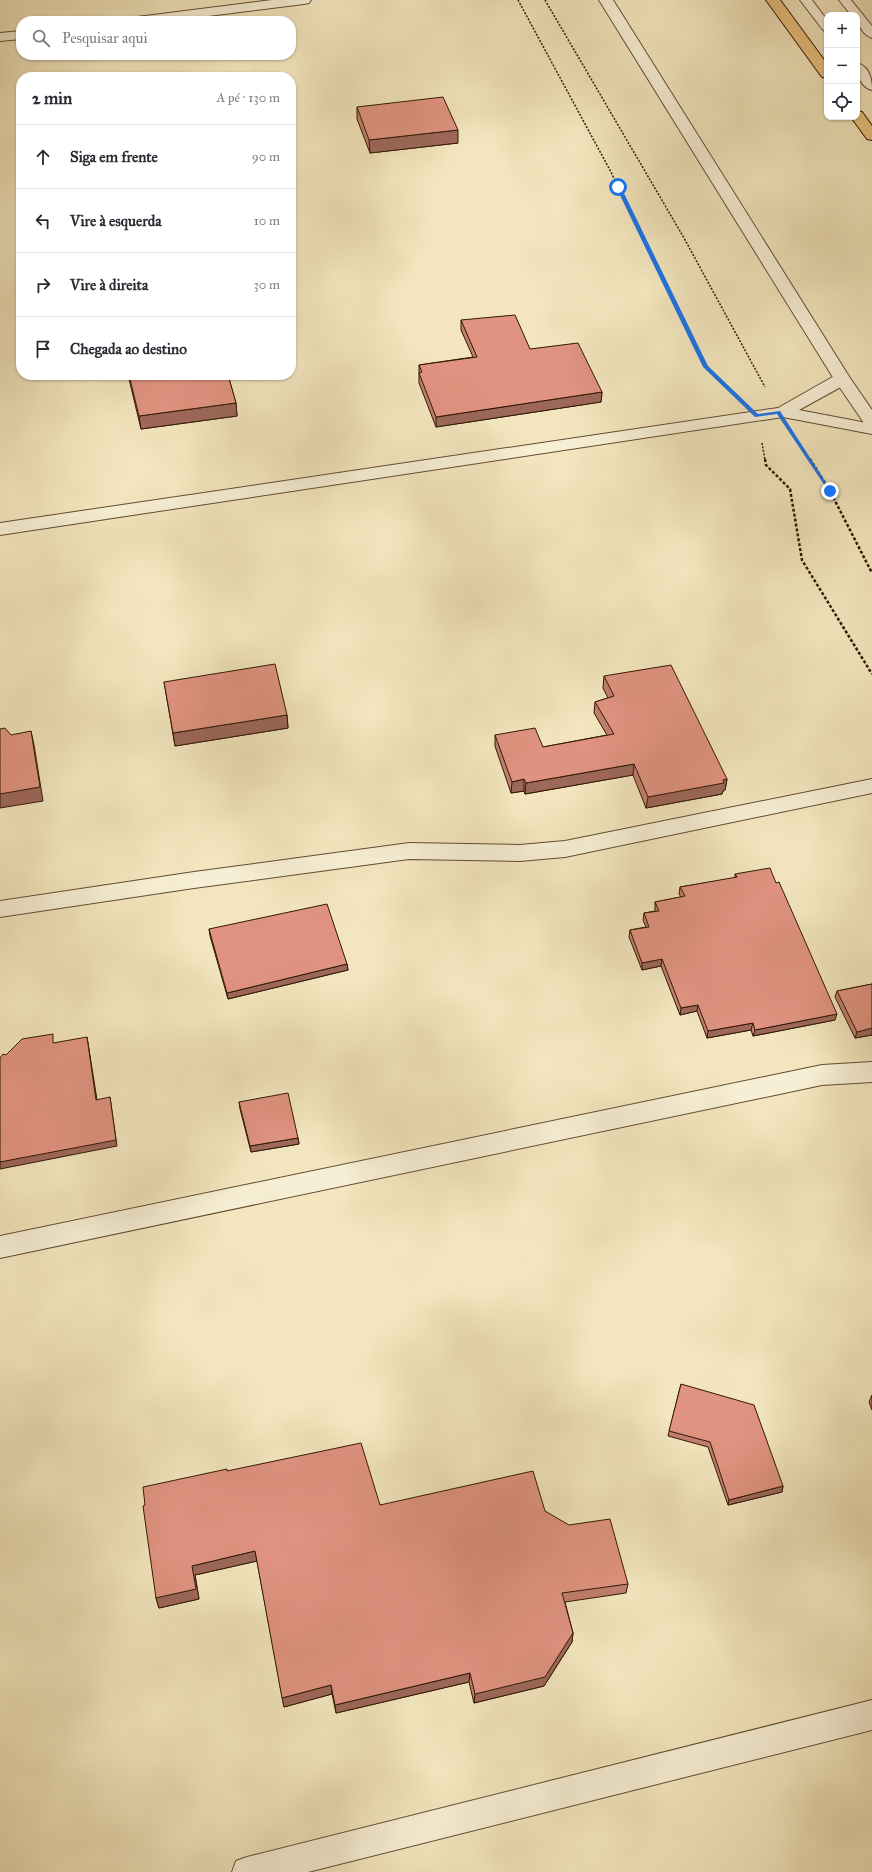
<!DOCTYPE html>
<html lang="pt">
<head>
<meta charset="utf-8">
<style>
  body { margin:0; font-family:"IM FELL Great Primer",serif; background:#f2f2f3; color:#2b2b33 }
  .controls { position:absolute; right:12px; top:12px; display:grid; overflow:hidden; border-radius:8px; box-shadow:0 1px 3px #0004 }
  .controls button { width:36px; height:36px; display:grid; place-items:center; padding:0; border:0; border-bottom:1px solid #e1e1e2; background:#fff; color:#2b2b33; font:20px sans-serif }
  .stop { position:absolute; width:12px; height:12px; margin:-9px; border:3px solid #1a73e8; border-radius:50%; background:#fff }
  .stop.end { background:#1a73e8; border-color:#fff; box-shadow:0 1px 4px #0008 }
  .list { margin:0; padding:0; list-style:none }
  h2 { display:flex; justify-content:space-between; align-items:center; height:52px; margin:0; padding:0 16px; font-size:17px }
  h2 small { font-size:13px; font-weight:400; color:#7c7c81 }
  .list li { display:grid; grid-template-columns:26px 1fr auto; gap:12px; align-items:center; box-sizing:border-box; height:64px; padding:0 16px; border-top:1px solid #e1e1e2 }
  .list b { display:block; font-size:15px; white-space:nowrap }
  .list em { font-size:13px; font-style:normal; color:#7c7c81 }
  .icon { flex:none; width:22px; height:22px; fill:none; stroke:currentColor; stroke-width:2; stroke-linecap:round; stroke-linejoin:round }
  .map { position:relative; flex:none; width:872px; height:1872px; overflow:hidden }
  .search { position:absolute; background:#fff; box-shadow:0 1px 3px #0004; left:16px; top:16px; width:280px; height:44px; display:flex; align-items:center; gap:10px; box-sizing:border-box; padding:0 14px; border-radius:16px; color:#7c7c81; font-size:15px }
  .panel { position:absolute; background:#fff; box-shadow:0 1px 3px #0004; left:16px; top:72px; width:280px; height:308px; border-radius:16px }
  .map>svg:first-child { display:block }
  .lines { fill:none; stroke-linecap:round; stroke-linejoin:round }
  .service-casing { stroke:#624c33; stroke-width:2 }
  .minor-casing { stroke:#624c33; stroke-width:2 }
  .tertiary-casing { stroke:#624c33; stroke-width:2 }
  .trunk-casing { stroke:#311805; stroke-width:2 }
  .path-far1 { stroke:#311805; stroke-width:1.5; stroke-dasharray:2 1.5; stroke-linecap:butt }
  .path { stroke:#311805; stroke-width:2.5; stroke-dasharray:3 2; stroke-linecap:butt }
  .service { fill:#f7efd5; fill-rule:evenodd }
  .minor { fill:#f7efd5; fill-rule:evenodd }
  .tertiary { fill:#f7efd5; fill-rule:evenodd }
  .trunk { fill:#eac37f; fill-rule:evenodd }
  .wall { fill:#c17e6f; stroke:#311805 }
  .shaded-wall { fill:#9d675a; stroke:#311805 }
  .building { fill:#e09381; stroke:#311805 }
  .route { fill:#1a73e8 }
</style>
</head>
<body>
<div class="map">
<svg width="872" height="1872" viewBox="0 0 872 1872">
  <rect width="100%" height="100%" fill="#f3e6be"/>
  <filter id="stains"><feTurbulence type="fractalNoise" baseFrequency=".005" numOctaves="4"/><feColorMatrix values="0 0 0 0 .2 0 0 0 0 .09 0 0 0 0 .02 0 0 0 .5 -.17"/></filter>
  <radialGradient id="worn" r=".72"><stop offset=".6" stop-color="#630" stop-opacity="0"/><stop offset="1" stop-color="#630" stop-opacity=".3"/></radialGradient>
  <g class="lines">
    <defs>
      <g id="service">
        <polygon points="800,0 812,0 827,20 827,32 823,30"/>
        <path d="M839 0H851L872 26V38C863 35 857 24 857 15H851Z"/>
        <path d="M857 63C869 66 872 79 872 90 860 87 857 74 857 63Z"/>
      </g>
      <g id="minor">
        <polygon points="272,0 311,0 309,3 304,4 169,21 130,21 132,18 137,17"/>
        <polygon points="21,31 21,39 0,41 0,33"/>
        <polygon points="842,374 848,375 850,379 848,383 799,410 872,424 872,434 783,417 0,535 0,523 778,408 836,375"/>
        <polygon points="872,779 872,793 565,857 520,861 409,859 194,888 0,917 0,901 194,872 409,843 520,845 565,841"/>
        <polygon points="872,1062 872,1082 822,1085 0,1258 0,1236 822,1065"/>
        <polygon points="872,1700 872,1730 308,1872 232,1872 236,1861 247,1857"/>
      </g>
      <polygon id="tertiary" points="599,0 613,0 850,378 872,410 872,427 866,426 834,379"/>
      <g id="trunk">
        <polygon points="766,0 780,0 827,64 827,78 822,77"/>
        <polygon points="857,111 862,112 872,126 872,140 867,139 851,117 857,117"/>
      </g>
    </defs>
    <use href="#service" class="service-casing"/>
    <use href="#minor" class="minor-casing"/>
    <use href="#tertiary" class="tertiary-casing"/>
    <use href="#trunk" class="trunk-casing"/>
    <g class="path-far1">
      <polyline points="518,0 611,172 705,367 731,391"/>
      <polyline points="545,0 684,238 765,387"/>
      <polyline points="762,443 765,460"/>
      <polyline points="800,444 810,460"/>
    </g>
    <g class="path">
      <polyline points="765,459 766,465 790,489 802,560 872,674"/>
      <polyline points="810,459 830,491 872,573"/>
    </g>
    <use href="#service" class="service"/>
    <use href="#minor" class="minor"/>
    <use href="#tertiary" class="tertiary"/>
    <use href="#trunk" class="trunk"/>
  </g>
  <g class="wall">
    <polygon points="357,107 458,143 370,153 357,119"/>
    <polygon points="461,320 530,349 602,392 601,402 436,427 419,383 419,365 473,357 461,330"/>
    <polygon points="128,375 228,375 236,403 237,416 141,429"/>
    <polygon points="604,676 727,779 725,790 723,791 722,794 646,808 633,775 525,794 524,791 511,793 495,746 495,735 543,747 607,735 594,713 595,702 608,698 603,688"/>
    <polygon points="164,682 287,715 288,728 175,746"/>
    <polygon points="735,874 835,1020 753,1036 751,1030 707,1038 697,1011 680,1015 661,966 642,970 629,937 630,930 646,927 643,920 644,913 655,911 655,902 681,897 679,894 680,887 735,878"/>
    <polygon points="209,929 347,964 348,970 228,999 210,936"/>
    <polygon points="872,984 872,1035 855,1038 835,997 837,991"/>
    <polygon points="239,1102 298,1138 299,1144 251,1152 240,1109"/>
    <polygon points="681,1384 783,1486 782,1492 728,1505 708,1447 668,1436"/>
    <polygon points="872,1395 872,1410 869,1402"/>
    <polygon points="227,1471 380,1505 545,1511 628,1584 626,1593 565,1602 573,1633 572,1642 544,1686 474,1703 469,1682 336,1713 332,1694 284,1707 257,1561 195,1575 199,1599 159,1608 156,1598"/>
  </g>
  <g class="shaded-wall">
    <polygon points="458,130 458,143 370,153 369,140"/>
    <polygon points="602,392 601,402 436,427 436,417"/>
    <polygon points="236,403 237,416 141,429 139,416"/>
    <polygon points="287,715 288,728 175,746 173,733"/>
    <polygon points="31,731 34,745 43,801 0,808 0,794"/>
    <polygon points="634,764 633,775 525,794 526,783"/>
    <polygon points="524,779 524,791 511,793 512,782"/>
    <polygon points="727,779 725,790 723,791 722,794 646,808 648,797"/>
    <polygon points="662,959 661,966 642,970 642,963"/>
    <polygon points="347,964 348,970 228,999 227,993"/>
    <polygon points="698,1005 697,1011 680,1015 681,1008"/>
    <polygon points="837,1014 835,1020 753,1036 755,1030"/>
    <polygon points="753,1023 751,1030 707,1038 708,1031"/>
    <polygon points="872,1028 872,1035 855,1038 857,1032"/>
    <polygon points="87,1037 88,1043 98,1106 96,1100"/>
    <polygon points="110,1097 117,1146 0,1169 0,1162"/>
    <polygon points="298,1138 299,1144 251,1152 250,1146"/>
    <polygon points="783,1486 782,1492 728,1505 729,1500"/>
    <polygon points="255,1551 257,1561 195,1575 199,1599 159,1608 156,1598 192,1566"/>
    <polygon points="573,1633 572,1642 544,1686 474,1703 475,1694"/>
    <polygon points="470,1673 469,1682 336,1713 335,1705"/>
    <polygon points="331,1685 332,1694 284,1707 282,1698"/>
  </g>
  <g class="building">
    <polygon points="443,97 458,130 369,140 357,107"/>
    <polygon points="515,315 530,349 578,343 602,392 436,417 419,373 422,372 419,365 477,357 461,320"/>
    <polygon points="129,375 228,375 236,403 139,416"/>
    <polygon points="275,664 287,715 173,733 164,682"/>
    <polygon points="671,665 727,779 723,780 724,783 648,797 634,764 526,783 524,779 512,782 495,735 535,728 543,747 614,734 595,702 614,696 604,676"/>
    <polygon points="5,728 11,735 31,731 40,787 0,794 0,729"/>
    <polygon points="770,868 776,883 779,882 837,1014 755,1030 753,1023 708,1031 698,1005 681,1008 662,959 642,963 630,930 649,927 644,913 659,911 655,902 685,896 680,887 737,877 735,874"/>
    <polygon points="327,904 347,964 227,993 209,929"/>
    <polygon points="872,984 872,1028 857,1032 837,991"/>
    <polygon points="53,1034 53,1043 87,1037 96,1100 110,1097 116,1140 0,1162 0,1058 3,1054 6,1055 22,1039"/>
    <polygon points="288,1093 298,1138 250,1146 239,1102"/>
    <polygon points="681,1384 754,1405 783,1486 729,1500 710,1442 669,1431"/>
    <polygon points="361,1443 380,1505 533,1471 545,1511 569,1525 610,1519 628,1584 562,1593 573,1633 545,1677 475,1694 470,1673 335,1705 331,1685 282,1698 255,1551 192,1566 196,1589 156,1598 143,1506 145,1505 143,1487 227,1469 227,1471"/>
  </g>
  <polygon class="route" points="618,186 621,187 708,366 758,414 780,411 832,492 829,492 777,414 755,417 703,367 616,187"/>
  <rect width="100%" height="100%" filter="url(#stains)"/>
  <rect width="100%" height="100%" fill="url(#worn)"/>
</svg>
<div class="controls">
<button>+</button>
<button>−</button>
<button><svg class="icon" aria-label="locate" viewBox="0 0 24 24"><circle cx="12" cy="12" r="6"/><path d="M12 2v4M12 18v4M2 12h4M18 12h4"/></svg></button>
</div>
<div class="stop" style="left:618px;top:187px"></div>
<div class="stop end" style="left:830px;top:491px"></div>
<div class="search"><svg class="icon" aria-label="search" viewBox="0 0 24 24"><circle cx="10" cy="10" r="6"/><path d="M15 15l6 6"/></svg>Pesquisar aqui</div>
<section class="panel">
<h2>2 min<small>A pé · 130 m</small></h2>
<ul class="list">
<li><svg class="icon" aria-label="ahead" viewBox="0 0 24 24"><path d="M12 20V5M6 11l6-6 6 6"/></svg><div><b>Siga em frente</b></div><em>90 m</em></li>
<li><svg class="icon" aria-label="left" viewBox="0 0 24 24"><path d="M17 20v-9H6M10 6l-5 5 5 5"/></svg><div><b>Vire à esquerda</b></div><em>10 m</em></li>
<li><svg class="icon" aria-label="right" viewBox="0 0 24 24"><path d="M7 20v-9h11M14 6l5 5-5 5"/></svg><div><b>Vire à direita</b></div><em>30 m</em></li>
<li><svg class="icon" aria-label="arrive" viewBox="0 0 24 24"><path d="M6 21V4h12l-3 4 3 4H6"/></svg><div><b>Chegada ao destino</b></div></li>
</ul>
</section>
</div>
</body>
</html>
